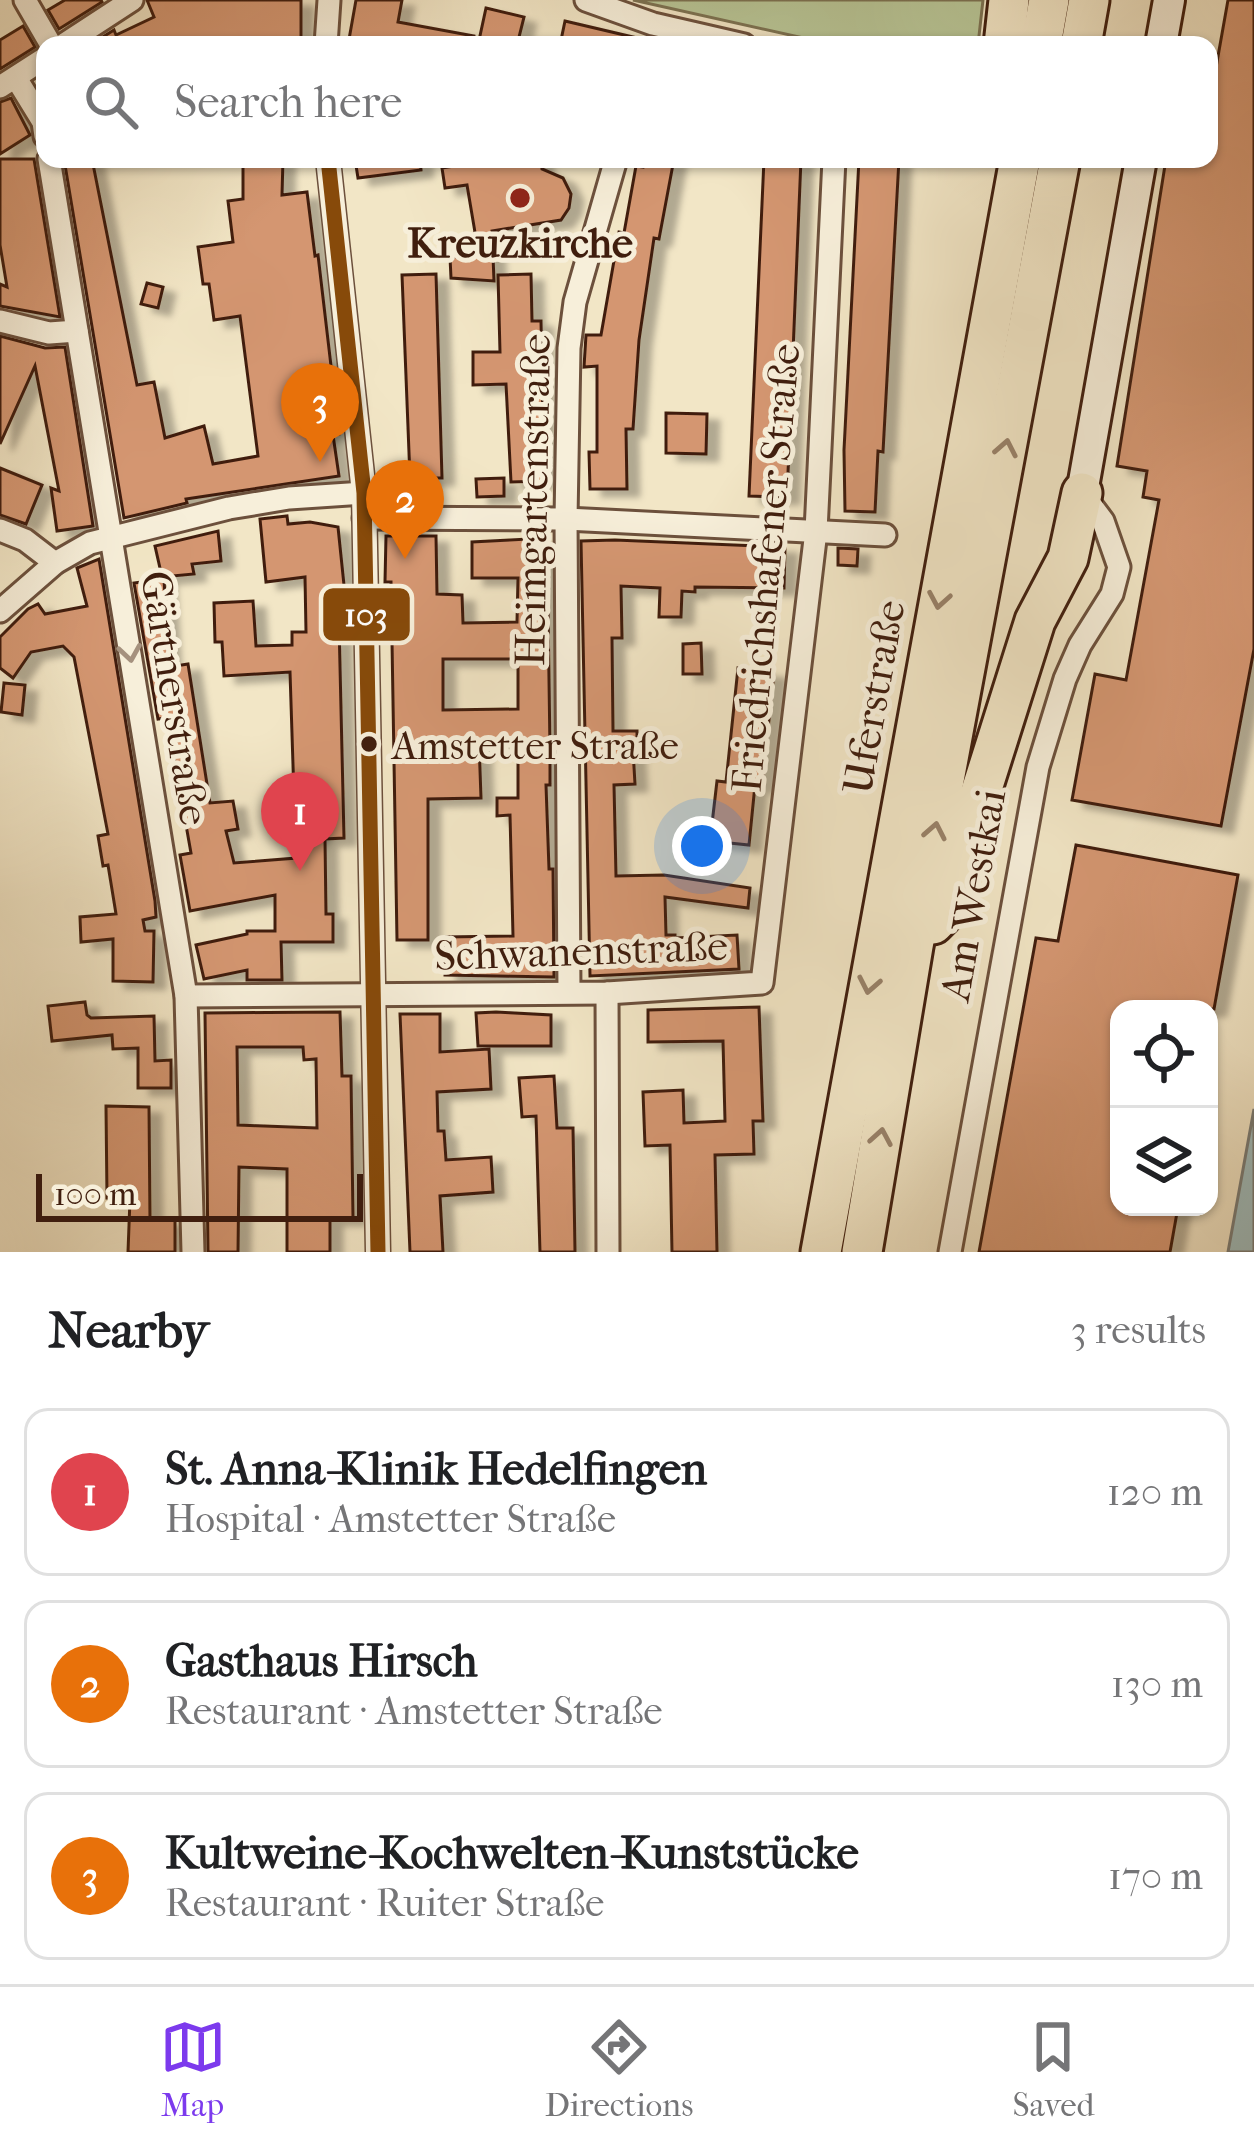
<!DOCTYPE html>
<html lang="en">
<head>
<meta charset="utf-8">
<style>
  body { margin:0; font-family:"IM FELL French Canon",serif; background:#f6f6f6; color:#202124 }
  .controls { position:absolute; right:36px; bottom:36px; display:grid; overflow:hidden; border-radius:24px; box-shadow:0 3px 9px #0004 }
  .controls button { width:108px; height:108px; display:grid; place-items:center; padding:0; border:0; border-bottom:3px solid #e0e0e0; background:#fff; color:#202124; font:60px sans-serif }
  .scale { position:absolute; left:36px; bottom:30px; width:327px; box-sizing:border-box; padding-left:12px; border:6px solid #401e0e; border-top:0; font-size:33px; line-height:42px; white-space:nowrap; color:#401e0e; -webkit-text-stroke:9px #f7efda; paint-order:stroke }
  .you { position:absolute; left:702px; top:846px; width:42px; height:42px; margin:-30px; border:9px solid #fff; border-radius:50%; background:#1a73e8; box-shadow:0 0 0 18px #1a73e833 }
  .badge { display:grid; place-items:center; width:78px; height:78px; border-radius:50%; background:#7c3aed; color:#fff; font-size:39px; font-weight:700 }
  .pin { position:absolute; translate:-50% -99px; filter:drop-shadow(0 3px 6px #0008) }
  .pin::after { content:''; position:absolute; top:63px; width:42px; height:36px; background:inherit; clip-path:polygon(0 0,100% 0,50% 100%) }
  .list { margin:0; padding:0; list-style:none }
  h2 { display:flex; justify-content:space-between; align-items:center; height:156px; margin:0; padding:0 48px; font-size:51px }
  h2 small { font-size:39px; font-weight:400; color:#757577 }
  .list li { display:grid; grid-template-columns:78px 1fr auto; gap:36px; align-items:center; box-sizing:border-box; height:168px; margin:0 24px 24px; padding:0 24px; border:3px solid #e0e0e0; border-radius:24px }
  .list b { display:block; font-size:45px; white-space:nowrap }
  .list p { margin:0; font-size:39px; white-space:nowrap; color:#757577 }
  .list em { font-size:39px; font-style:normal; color:#757577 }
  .icon { flex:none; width:66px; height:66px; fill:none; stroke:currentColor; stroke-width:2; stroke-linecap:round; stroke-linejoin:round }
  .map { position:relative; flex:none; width:1254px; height:1252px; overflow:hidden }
  .search { position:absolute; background:#fff; box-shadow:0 3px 9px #0004; left:36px; right:36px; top:36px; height:132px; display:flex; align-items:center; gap:30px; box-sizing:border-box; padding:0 42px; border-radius:24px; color:#757577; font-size:45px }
  .sheet { height:732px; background:#fff }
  nav { display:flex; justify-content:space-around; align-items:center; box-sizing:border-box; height:168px; border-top:3px solid #e0e0e0; background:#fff; font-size:33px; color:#757577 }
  nav a { display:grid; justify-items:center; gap:6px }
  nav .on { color:#7c3aed }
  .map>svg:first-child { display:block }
  .green { fill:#b8c697; stroke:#7c7252; stroke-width:3 }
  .water { fill:#9fbdbe; stroke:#797d78; stroke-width:3 }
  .building { fill:#d49671; stroke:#401e0e; stroke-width:3; fill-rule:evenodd; filter:url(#shadow) }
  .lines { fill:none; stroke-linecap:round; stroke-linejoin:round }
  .street-casing { stroke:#6c503c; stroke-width:27 }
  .secondary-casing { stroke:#401e0e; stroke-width:36 }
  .highway-casing { stroke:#401e0e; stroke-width:45 }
  .street { stroke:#f7efda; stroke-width:21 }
  .secondary { stroke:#f7efda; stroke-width:30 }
  .highway { stroke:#f2e6c6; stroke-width:39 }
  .bus-1-casing { stroke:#f7efda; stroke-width:24 }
  .bus-1 { stroke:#874a0a; stroke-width:15 }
  .oneway { stroke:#99826a }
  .oneway2 { stroke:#a5917e }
  .poi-dot { fill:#8f2418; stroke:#f7efda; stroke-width:4.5 }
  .bus-dot { fill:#401e0e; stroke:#f7efda; stroke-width:4.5 }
  .labels { text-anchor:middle; stroke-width:10; stroke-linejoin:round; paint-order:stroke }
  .bus-label { font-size:39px; fill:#401e0e; stroke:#f7efda; text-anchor:start }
  .poi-label { font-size:42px; font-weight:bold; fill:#401e0e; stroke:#f7efda }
  .street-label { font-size:42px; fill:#401e0e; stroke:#f7efda }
  .line-badge { stroke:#f7efda; stroke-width:4.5 }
  .badge-label { font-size:33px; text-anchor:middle; font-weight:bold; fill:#fff }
</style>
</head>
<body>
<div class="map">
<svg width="1254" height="1252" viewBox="0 0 1254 1252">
  <defs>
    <filter id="shadow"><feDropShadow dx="12" dy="7" stdDeviation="3" flood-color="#0004"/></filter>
  </defs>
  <rect width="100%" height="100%" fill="#f2e6c6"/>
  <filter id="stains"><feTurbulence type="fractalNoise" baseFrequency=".00167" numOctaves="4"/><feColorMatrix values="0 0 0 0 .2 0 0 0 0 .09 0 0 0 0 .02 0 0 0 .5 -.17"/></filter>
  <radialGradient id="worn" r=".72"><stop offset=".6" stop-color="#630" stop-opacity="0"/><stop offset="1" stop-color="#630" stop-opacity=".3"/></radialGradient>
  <polygon class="green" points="633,0 983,0 978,45 835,45"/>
  <polygon class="water" points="1254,1109 1254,1252 1228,1252"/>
  <g class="building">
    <polygon points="65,0 101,0 102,2 59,29 48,10"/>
    <polygon points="147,0 301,0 301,45 90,45 114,30 116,35 154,17"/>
    <polygon points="356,0 402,0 398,22 474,36 474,45 348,45"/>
    <polygon points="1228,0 1254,0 1254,649 1221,826 1072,800 1095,674 1126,680 1159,500 1143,497 1147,471 1117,466 1166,159 1209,159 1209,107"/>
    <polygon points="486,8 524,17 517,45 478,45"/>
    <polygon points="565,21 637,38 636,45 560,45"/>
    <polygon points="23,26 35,47 0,69 0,40"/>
    <polygon points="11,98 30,135 0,154 0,102"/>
    <polygon points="0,159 34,159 60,317 0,306 0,284 7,287 0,245"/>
    <polygon points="64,159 92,159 137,385 154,382 165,438 204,426 213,464 258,456 240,316 214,320 209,284 203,284 198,247 233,242 228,201 243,199 243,159 283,159 282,195 307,192 315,256 318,255 339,434 333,435 339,476 186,499 187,503 124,518"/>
    <polygon points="355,159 420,159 421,170 358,178"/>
    <polygon points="465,159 541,159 542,169 563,178 571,194 569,208 561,220 492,231 494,281 451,278 450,257 479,256 467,185 445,188 442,168 466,164"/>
    <polygon points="644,159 674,159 659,239 654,238 639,340 633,429 626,429 627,489 590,489 589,452 597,452 597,366 584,367 586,335 601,335 619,232 624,233 636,166 643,167"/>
    <polygon points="764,159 801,159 787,497 749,496"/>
    <polygon points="859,159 899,159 883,452 878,451 875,512 845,511 844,450"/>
    <polygon points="436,274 442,478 410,478 402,275"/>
    <polygon points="531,274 532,321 541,321 544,481 511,482 506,384 473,385 473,352 500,352 498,275"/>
    <polygon points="147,283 163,287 158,308 141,304"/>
    <polygon points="0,336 45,348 65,347 93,526 57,531 51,488 59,491 35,366 0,444"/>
    <polygon points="666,413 707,414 706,454 666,453"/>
    <polygon points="0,468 42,485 26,524 0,515"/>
    <polygon points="504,478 504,496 477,497 476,479"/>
    <polygon points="287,516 288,524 310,522 338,527 344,585 340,586 339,623 344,838 325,839 326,914 333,914 333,942 281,942 282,980 247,980 247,970 204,979 196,945 247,934 247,931 275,931 275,895 190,911 180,855 191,853 167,718 158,719 134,583 164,579 169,667 188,664 210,803 233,801 238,829 226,831 234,863 296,858 290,672 224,676 222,642 215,642 214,603 253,601 256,646 292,645 292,632 306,632 305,577 266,582 260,519"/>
    <polygon points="218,531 221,561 192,564 194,574 162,577 155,546"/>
    <path d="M386 536H436L437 594 462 595 463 623 517 622 518 578H472V542L547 538 550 750V785H546L549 869H553L554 977 445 975V937L513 936 510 815 497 816V798H518V742H479L481 798 428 799V940H397L391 582H385ZM443 659H518V709L443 710Z"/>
    <polygon points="615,540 785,547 784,588 695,587 695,592 682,591 681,617 659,617 660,588 621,586 622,638 612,638 613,731 637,731 637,750 633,750 635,784 614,785 616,876 664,875 750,888 748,908 665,897 666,935 675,935 675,938 737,935 739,969 590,976 581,541"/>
    <polygon points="838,548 858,549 857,566 838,565"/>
    <polygon points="99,559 155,901 156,917 143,920 145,931 154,931 153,982 113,981 113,939 81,942 80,917 116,914 108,865 103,866 98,836 108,834 74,657 63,646 31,652 13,678 0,668 0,637 28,609 38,604 45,614 87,606 77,568"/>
    <polygon points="701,643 702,674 683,674 683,644"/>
    <polygon points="738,668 774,672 762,786 755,785 749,845 710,841 717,781 726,782"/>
    <polygon points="4,683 25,685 22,715 1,712"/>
    <polygon points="1076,845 1238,875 1214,1009 1119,1009 1119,1207 1178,1207 1170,1252 979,1252 1036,938 1058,941"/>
    <polygon points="85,1002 87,1015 91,1018 154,1016 155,1061 171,1060 171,1088 138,1088 138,1048 113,1049 112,1035 52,1041 48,1006"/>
    <polygon points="759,1007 763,1121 753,1121 754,1154 715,1155 717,1252 672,1252 670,1145 645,1146 643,1092 683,1090 684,1123 725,1121 723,1041 648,1042 648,1010"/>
    <path d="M340 1012 342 1076H351L353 1218H330V1252H287V1169L239 1167 238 1252H208L205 1013ZM237 1047H303L304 1060 316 1059 317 1128 238 1125Z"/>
    <polygon points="496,1012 551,1015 551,1046 478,1046 476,1013"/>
    <polygon points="400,1014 440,1014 440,1052 489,1049 491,1089 437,1092 438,1131 444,1131 446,1160 491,1157 493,1192 440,1196 443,1252 410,1252"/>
    <polygon points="554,1076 557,1128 573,1128 575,1252 540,1252 536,1116 522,1117 519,1078"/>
    <polygon points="106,1106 149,1107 150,1220 175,1220 175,1252 128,1252 130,1199 107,1198"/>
  </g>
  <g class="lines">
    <defs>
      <g id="street">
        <polyline points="25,0 51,45"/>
        <polyline points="586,0 653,24 744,45"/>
        <polyline points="63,45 132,0"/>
        <polyline points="326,45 329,0"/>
        <polyline points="16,78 43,122 45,136"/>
        <polyline points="0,87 45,58"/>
        <polyline points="49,159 186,996 193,1252"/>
        <polyline points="328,159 364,493 378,1252"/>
        <polyline points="0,321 49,333 77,331"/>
        <polyline points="364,518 566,519 885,535"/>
        <polyline points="0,530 25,540 55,563"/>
        <polyline points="0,611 55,563 90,543 229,508 289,498 364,493"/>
        <polyline points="569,992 566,519 569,348 575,302 616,159"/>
        <polyline points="607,993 608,1252"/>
        <polyline points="186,996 607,993 762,983 816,531 834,159"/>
        <polyline points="950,1252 1038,767 1065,679 1080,645 1112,594 1119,567 1103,521 1082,493"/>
      </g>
      <g id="secondary">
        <polyline points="1161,45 1169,0"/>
        <polyline points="1082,493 1141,159"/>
      </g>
      <g id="highway">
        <polyline points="1004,45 1009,0"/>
        <polyline points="1041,45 1049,0"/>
        <polyline points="1081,45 1089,0"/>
        <polyline points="933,924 942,915 1035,621 1068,558 1082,493"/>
        <polyline points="821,1252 1020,159"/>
        <polyline points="862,1252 913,946 1060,159"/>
      </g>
    </defs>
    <use href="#street" class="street-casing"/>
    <use href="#secondary" class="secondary-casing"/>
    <use href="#highway" class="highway-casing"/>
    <use href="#street" class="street"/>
    <use href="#secondary" class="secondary"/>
    <use href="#highway" class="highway"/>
    <defs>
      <polyline id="bus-1" points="328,159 364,493 378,1252"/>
    </defs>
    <use href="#bus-1" class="bus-1-casing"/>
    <use href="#bus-1" class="bus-1"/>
  </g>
  <defs><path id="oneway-chevron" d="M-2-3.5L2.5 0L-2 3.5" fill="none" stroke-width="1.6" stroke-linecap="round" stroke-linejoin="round" transform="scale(3)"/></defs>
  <g class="oneway">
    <use href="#oneway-chevron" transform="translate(1006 448) rotate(-79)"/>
    <use href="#oneway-chevron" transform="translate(939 600) rotate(100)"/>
    <use href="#oneway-chevron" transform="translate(935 831) rotate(-79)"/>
    <use href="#oneway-chevron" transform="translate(869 985) rotate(101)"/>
    <use href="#oneway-chevron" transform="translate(881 1137) rotate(-80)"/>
  </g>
  <use class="oneway2" href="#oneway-chevron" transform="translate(130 653) rotate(81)"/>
  <circle class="poi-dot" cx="520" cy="198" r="12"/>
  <circle class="bus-dot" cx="369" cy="744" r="10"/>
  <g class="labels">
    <g class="bus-label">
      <text x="392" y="759">Amstetter Straße</text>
    </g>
    <g class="poi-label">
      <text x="520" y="257">Kreuzkirche</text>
    </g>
    <g class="street-label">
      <text transform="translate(532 500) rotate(-89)" y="15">Heimgartenstraße</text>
      <text transform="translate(765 568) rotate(-85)" y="15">Friedrichshafener Straße</text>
      <text transform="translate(873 697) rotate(-80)" y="15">Uferstraße</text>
      <text transform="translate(176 698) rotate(81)" y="15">Gärtnerstraße</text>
      <text transform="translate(972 895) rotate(-80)" y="15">Am Westkai</text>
      <text transform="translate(581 950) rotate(-2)" y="15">Schwanenstraße</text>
    </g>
  </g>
  <rect class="line-badge" x="321" y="586" width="91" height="57" rx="12" fill="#874a0a"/>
  <g class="badge-label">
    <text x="366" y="626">103</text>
  </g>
  <rect width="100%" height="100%" filter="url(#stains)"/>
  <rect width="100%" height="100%" fill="url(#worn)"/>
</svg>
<div class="controls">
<button><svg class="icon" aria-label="locate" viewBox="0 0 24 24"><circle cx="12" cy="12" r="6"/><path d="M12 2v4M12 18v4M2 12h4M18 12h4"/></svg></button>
<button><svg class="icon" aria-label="layers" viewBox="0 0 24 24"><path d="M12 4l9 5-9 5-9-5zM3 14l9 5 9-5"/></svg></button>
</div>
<div class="scale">100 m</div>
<div class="you"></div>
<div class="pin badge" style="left:300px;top:871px;background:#e0444e">1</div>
<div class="pin badge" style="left:405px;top:559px;background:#e8710a">2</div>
<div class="pin badge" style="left:320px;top:462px;background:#e8710a">3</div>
<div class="search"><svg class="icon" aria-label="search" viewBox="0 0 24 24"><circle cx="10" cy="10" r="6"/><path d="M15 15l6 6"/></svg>Search here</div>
</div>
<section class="sheet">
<h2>Nearby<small>3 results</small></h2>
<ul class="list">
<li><span class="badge" style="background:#e0444e">1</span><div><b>St. Anna-Klinik Hedelfingen</b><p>Hospital · Amstetter Straße</p></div><em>120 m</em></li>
<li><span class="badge" style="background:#e8710a">2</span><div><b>Gasthaus Hirsch</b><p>Restaurant · Amstetter Straße</p></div><em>130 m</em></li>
<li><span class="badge" style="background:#e8710a">3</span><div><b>Kultweine-Kochwelten-Kunststücke</b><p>Restaurant · Ruiter Straße</p></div><em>170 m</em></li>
</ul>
</section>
<nav>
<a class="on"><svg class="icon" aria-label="map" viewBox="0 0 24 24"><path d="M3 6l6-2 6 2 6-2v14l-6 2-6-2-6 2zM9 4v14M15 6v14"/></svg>Map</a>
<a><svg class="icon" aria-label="directions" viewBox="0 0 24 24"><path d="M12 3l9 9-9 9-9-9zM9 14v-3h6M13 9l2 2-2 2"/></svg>Directions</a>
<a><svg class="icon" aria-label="saved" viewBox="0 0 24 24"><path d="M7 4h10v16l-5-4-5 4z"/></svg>Saved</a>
</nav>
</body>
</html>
